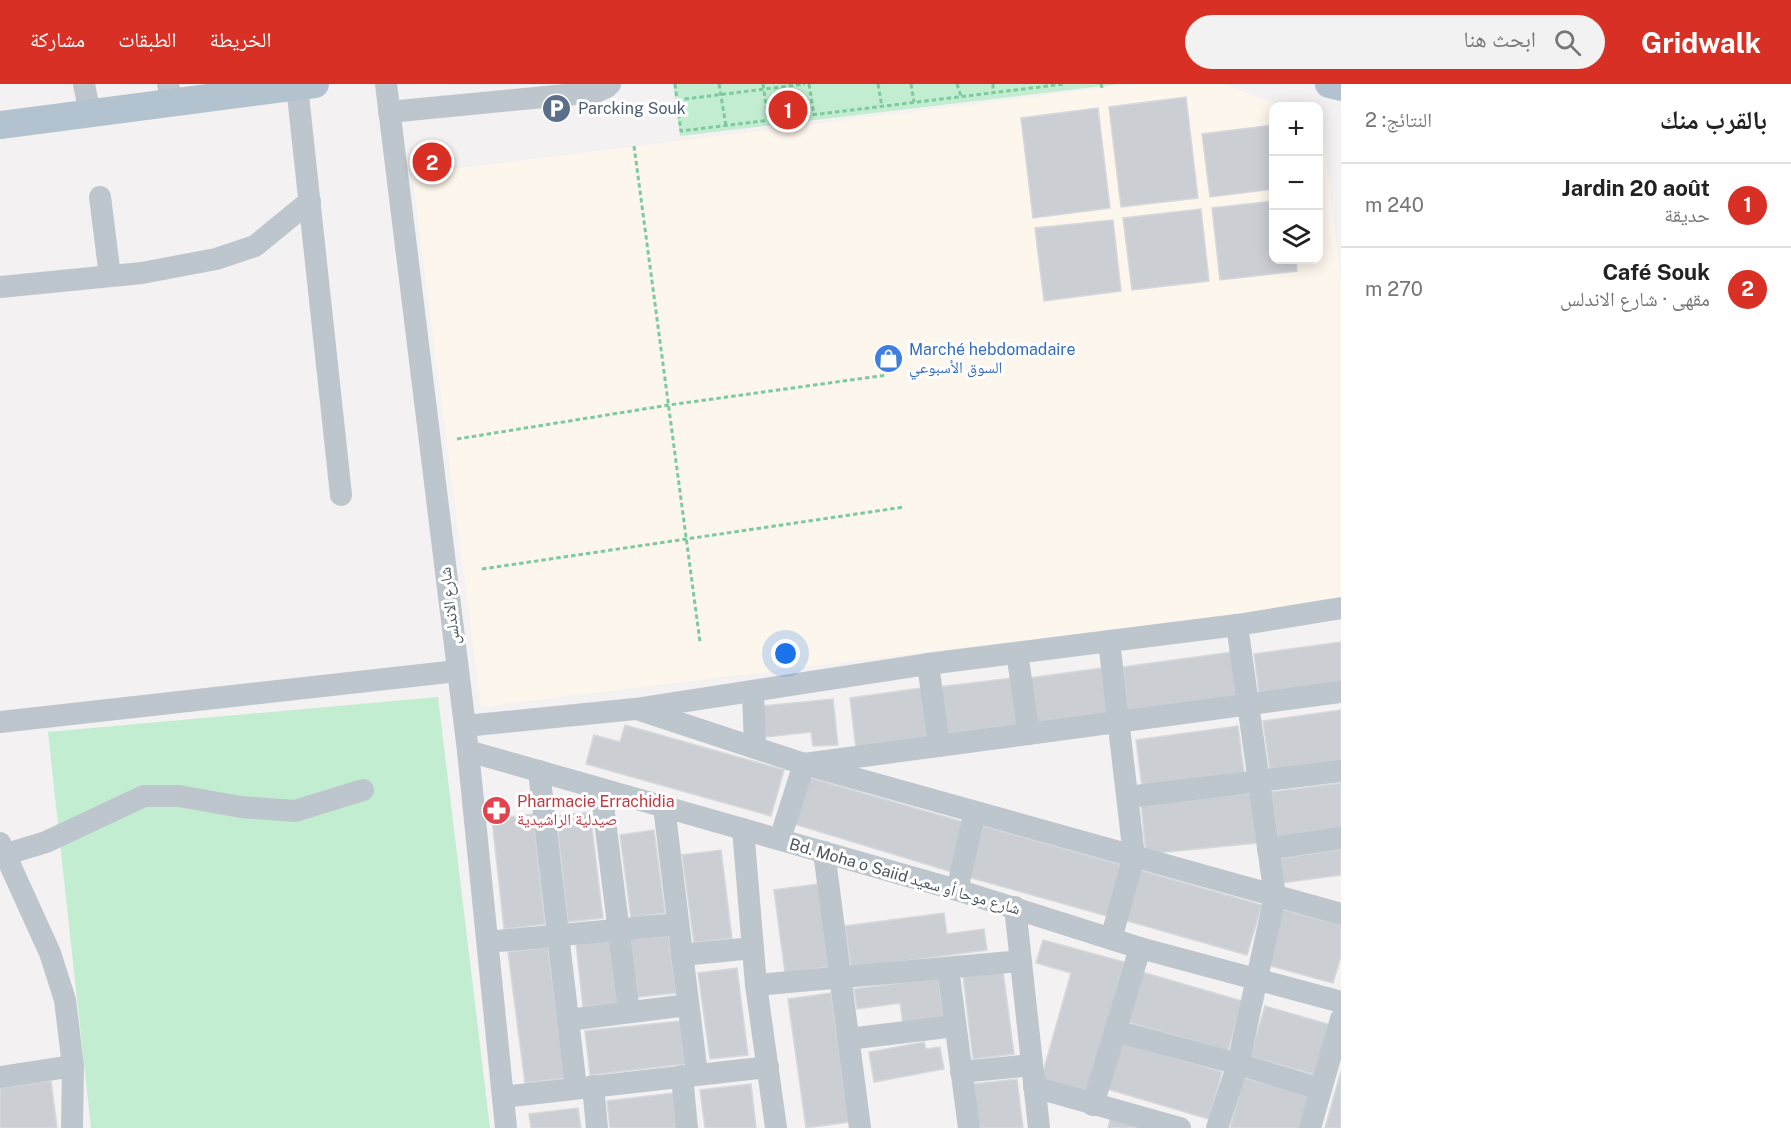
<!DOCTYPE html>
<html lang="ar">
<head>
<meta charset="utf-8">
<style>
  body { margin:0; font-family:"Public Sans","Noto Naskh Arabic",sans-serif; background:#f2f2f2; color:#222; direction:rtl }
  .controls { position:absolute; right:18px; top:18px; display:grid; overflow:hidden; border-radius:12px; box-shadow:0 3px 15px #0003 }
  .controls button { width:54px; height:54px; display:grid; place-items:center; padding:0; border:0; border-bottom:2px solid #e0e0e0; background:#fff; color:#222; font:30px sans-serif }
  .you { position:absolute; left:786px; top:570px; width:21px; height:21px; margin:-15px; border:4px solid #fff; border-radius:50%; background:#1a73e8; box-shadow:0 0 0 9px #1a73e833 }
  .badge { display:grid; place-items:center; width:39px; height:39px; border-radius:50%; background:#d93025; color:#fff; font-size:20px; font-weight:700 }
  .pin { position:absolute; translate:-50% -50%; border:3px solid #fff; box-shadow:0 2px 6px #0006 }
  .list { margin:0; padding:0; list-style:none }
  h2 { display:flex; justify-content:space-between; align-items:center; height:78px; margin:0; padding:0 24px; font-size:26px }
  h2 small { font-size:20px; font-weight:400; color:#767676 }
  .list li { display:grid; grid-template-columns:39px 1fr auto; gap:18px; align-items:center; box-sizing:border-box; height:84px; padding:0 24px; border-top:2px solid #e0e0e0 }
  .list b { display:block; font-size:22px; white-space:nowrap }
  .list p { margin:0; font-size:20px; white-space:nowrap; color:#767676 }
  .list em { font-size:20px; font-style:normal; color:#767676 }
  .icon { flex:none; width:33px; height:33px; fill:none; stroke:currentColor; stroke-width:2; stroke-linecap:round; stroke-linejoin:round }
  .map { position:relative; flex:none; width:1341px; height:1044px; overflow:hidden; direction:ltr }
  header { display:flex; align-items:center; gap:36px; box-sizing:border-box; height:84px; padding:0 30px; background:#d93025; color:#fff }
  header strong { font-size:28px }
  nav { display:flex; gap:33px; margin-inline-start:auto; font-size:21px }
  .search { width:420px; height:54px; background:#f2f2f2; display:flex; align-items:center; gap:15px; box-sizing:border-box; padding:0 21px; border-radius:33px; color:#767676; font-size:22px }
  main { display:flex }
  aside { flex:1; background:#fff }
  .map>svg:first-child { display:block }
  .commercial { fill:#fcf6ec }
  .green { fill:#c2edd0 }
  .building { fill:#cbced3; stroke:#d5d8dc; stroke-width:1.5 }
  .lines { fill:none; stroke-linecap:round; stroke-linejoin:round }
  .path { stroke:#7cca9e; stroke-width:3; stroke-dasharray:4.5 3; stroke-linecap:butt }
  .minor { stroke:#bdc6cd; stroke-width:22 }
  .major { stroke:#b2c2ce; stroke-width:28 }
  .labels { text-anchor:middle; stroke-width:6; stroke-linejoin:round; paint-order:stroke }
  .service-label { font-size:16px; fill:#4e5e75; stroke:#fff; text-anchor:start }
  .shop-label { font-size:16px; fill:#366cbe; stroke:#fff; text-anchor:start }
  .street-label { font-size:16px; fill:#49555d; stroke:#fff }
  .health-label { font-size:16px; fill:#be3a42; stroke:#fff; text-anchor:start }
</style>
</head>
<body>
<header>
<strong>Gridwalk</strong>
<div class="search"><svg class="icon" aria-label="search" viewBox="0 0 24 24"><circle cx="10" cy="10" r="6"/><path d="M15 15l6 6"/></svg>ابحث هنا</div>
<nav><a>الخريطة</a><a>الطبقات</a><a>مشاركة</a></nav>
</header>
<main>
<aside>
<h2>بالقرب منك<small>النتائج: 2</small></h2>
<ul class="list">
<li><span class="badge">1</span><div><b>Jardin 20 août</b><p>حديقة</p></div><em>240 m</em></li>
<li><span class="badge">2</span><div><b>Café Souk</b><p>مقهى · شارع الاندلس</p></div><em>270 m</em></li>
</ul>
</aside>
<div class="map">
<svg width="1341" height="1044" viewBox="0 0 1341 1044">
  <rect width="100%" height="100%" fill="#f3f1f1"/>
  <polygon class="commercial" points="1135,0 1223,0 1281,22 1274,22 1274,176 1318,176 1319,37 1321,38 1341,196 1341,517 481,623 412,90"/>
  <g class="green">
    <polygon points="673,0 1119,0 680,52"/>
    <polygon points="438,613 490,1044 91,1044 48,648"/>
  </g>
  <g class="building">
    <polygon points="1186,13 1198,114 1121,123 1109,23"/>
    <polygon points="1098,24 1110,124 1033,134 1021,34"/>
    <polygon points="1274,41 1274,105 1210,113 1202,50"/>
    <polygon points="452,69 453,83 413,88 411,74"/>
    <polygon points="1274,117 1274,176 1296,176 1297,187 1220,196 1212,124"/>
    <polygon points="1201,125 1209,197 1132,206 1123,134"/>
    <polygon points="1113,136 1121,207 1044,217 1035,144"/>
    <polygon points="1341,558 1341,606 1260,616 1254,570"/>
    <polygon points="1232,568 1237,619 1129,633 1123,583"/>
    <polygon points="1102,584 1109,635 1037,646 1029,594"/>
    <polygon points="1012,594 1018,649 946,658 939,603"/>
    <polygon points="921,604 928,656 856,666 850,614"/>
    <polygon points="833,615 838,661 813,662 811,648 766,653 761,622"/>
    <polygon points="1341,626 1341,678 1270,688 1263,637"/>
    <polygon points="625,641 784,686 771,732 586,680 594,651 620,658"/>
    <polygon points="1238,642 1244,688 1142,703 1136,656"/>
    <polygon points="807,693 967,739 952,788 794,740"/>
    <polygon points="1341,699 1341,746 1278,754 1271,708"/>
    <polygon points="1252,709 1257,759 1146,770 1141,720"/>
    <polygon points="590,728 603,834 568,838 556,732"/>
    <polygon points="533,730 545,840 504,845 492,735"/>
    <polygon points="983,742 1122,781 1107,832 968,793"/>
    <polygon points="654,746 665,829 631,834 620,751"/>
    <polygon points="1341,765 1341,791 1282,799 1278,775"/>
    <polygon points="721,766 732,854 694,859 682,771"/>
    <polygon points="1139,786 1262,821 1247,871 1124,836"/>
    <polygon points="818,800 828,883 785,889 774,806"/>
    <polygon points="1280,825 1341,841 1341,872 1333,899 1267,881"/>
    <polygon points="944,829 947,850 984,845 987,866 851,884 845,842"/>
    <polygon points="668,847 676,909 638,913 630,852"/>
    <polygon points="610,856 617,919 583,923 576,860"/>
    <polygon points="1043,856 1124,878 1088,1008 1041,995 1071,889 1036,879"/>
    <polygon points="548,863 565,994 525,999 508,868"/>
    <polygon points="737,884 748,971 710,975 698,889"/>
    <polygon points="1003,887 1014,970 973,975 963,892"/>
    <polygon points="1142,888 1242,917 1228,967 1128,938"/>
    <polygon points="938,894 944,936 903,941 900,919 857,925 854,905"/>
    <polygon points="831,909 849,1038 806,1044 788,915"/>
    <polygon points="1265,922 1331,941 1316,991 1250,972"/>
    <polygon points="680,937 685,980 590,991 585,947"/>
    <polygon points="924,958 926,965 940,963 944,985 874,998 869,968"/>
    <polygon points="1121,958 1222,988 1209,1035 1107,1005"/>
    <polygon points="1341,987 1341,1044 1325,1044"/>
    <polygon points="1244,994 1310,1012 1301,1044 1230,1044"/>
    <polygon points="1017,995 1023,1044 979,1044 974,1000"/>
    <polygon points="51,997 57,1044 0,1044 0,1004"/>
    <polygon points="751,1000 756,1044 705,1044 700,1006"/>
    <polygon points="673,1009 677,1044 610,1044 607,1017"/>
    <polygon points="578,1024 581,1044 531,1044 529,1030"/>
    <polygon points="1111,1032 1157,1044 1108,1044"/>
  </g>
  <g class="lines">
    <g class="path">
      <polyline points="675,0 681,47 1064,0"/>
      <polyline points="719,0 726,42"/>
      <polyline points="763,0 768,36"/>
      <polyline points="809,0 814,31"/>
      <polyline points="878,0 882,23"/>
      <polyline points="911,0 914,18"/>
      <polyline points="957,0 961,12"/>
      <polyline points="993,0 993,8"/>
      <polyline points="1101,0 1102,4"/>
      <polyline points="677,16 805,0"/>
      <polyline points="634,62 700,558"/>
      <polyline points="457,355 669,321 887,291"/>
      <polyline points="482,485 904,423"/>
    </g>
    <g class="minor">
      <polyline points="84,0 90,30"/>
      <polyline points="168,0 172,19"/>
      <polyline points="386,0 468,667 506,1044"/>
      <polyline points="297,2 341,411"/>
      <polyline points="389,28 596,8 607,3 610,0"/>
      <polyline points="100,113 110,192"/>
      <polyline points="0,203 142,189 216,175 255,162 310,117"/>
      <polyline points="1109,557 1134,772 1111,855"/>
      <polyline points="1017,569 1029,650"/>
      <polyline points="928,580 939,662"/>
      <polyline points="753,607 755,664"/>
      <polyline points="640,626 804,680 1341,830"/>
      <polyline points="0,638 457,587"/>
      <polyline points="465,642 635,625 928,580 1237,541 1341,524"/>
      <polyline points="468,667 957,806 1140,864 1341,918"/>
      <polyline points="539,687 576,1004"/>
      <polyline points="601,705 629,928"/>
      <polyline points="1128,713 1341,687"/>
      <polyline points="664,723 697,990"/>
      <polyline points="743,745 756,901 776,1044"/>
      <polyline points="780,755 804,680 1341,608"/>
      <polyline points="0,759 50,869 65,916 73,982 72,1044"/>
      <polyline points="1268,765 1341,754"/>
      <polyline points="824,768 860,1044"/>
      <polyline points="0,772 46,758 144,712 179,712 241,723 295,727 363,706"/>
      <polyline points="957,806 975,728"/>
      <polyline points="1015,823 1039,1044"/>
      <polyline points="488,858 678,840"/>
      <polyline points="682,871 753,864"/>
      <polyline points="948,884 969,1044"/>
      <polyline points="756,901 1021,877"/>
      <polyline points="568,936 688,921"/>
      <polyline points="1116,947 1238,980 1321,1005"/>
      <polyline points="848,955 955,942"/>
      <polyline points="961,988 1032,981"/>
      <polyline points="682,992 687,1044"/>
      <polyline points="0,993 73,982"/>
      <polyline points="593,1002 597,1044"/>
      <polyline points="1034,1003 1180,1044"/>
      <polyline points="503,1013 768,983"/>
      <polyline points="1093,1021 1140,864"/>
      <polyline points="1217,1044 1238,980 1275,813 1237,541"/>
      <polyline points="1310,1044 1341,935"/>
    </g>
    <g class="major">
      <polyline points="1329,0 1341,3"/>
      <polyline points="0,41 315,0"/>
    </g>
  </g>
  <defs>
    <symbol id="parking-disc" viewBox="-11 -11 22 22"><circle r="9.5" fill="#5c6f8a" stroke="#fff"/><path d="M-3.5-5.5H1a3.5 3.5 0 0 1 0 7H-1V5.5H-3.5ZM-1-3.4V-.6H.8a1.4 1.4 0 0 0 0-2.8Z" fill="#fff"/></symbol>
    <symbol id="shop-disc" viewBox="-11 -11 22 22"><circle r="9.5" fill="#3f7fe0" stroke="#fff"/><path d="M-5-2.5h2.3a2.7 3.5 0 0 1 5.4 0H5L5.5 6h-11ZM-1.5-2.5h3a1.5 2.3 0 0 0-3 0Z" fill="#fff"/></symbol>
    <symbol id="pharmacy-disc" viewBox="-11 -11 22 22"><circle r="9.5" fill="#e0444e" stroke="#fff"/><path d="M-2-6h4v4h4v4h-4v4h-4v-4h-4v-4h4Z" fill="#fff"/></symbol>
  </defs>
  <g fill-rule="evenodd">
    <use href="#parking-disc" x="540" y="8" width="33" height="33"/>
    <use href="#shop-disc" x="872" y="258" width="33" height="33"/>
    <use href="#pharmacy-disc" x="480" y="710" width="33" height="33"/>
  </g>
  <g class="labels">
    <g class="service-label">
      <text x="578" y="30">Parcking Souk</text>
    </g>
    <g class="shop-label">
      <text x="909" y="271">Marché hebdomadaire<tspan x="909" dy="18">السوق الأسبوعي</tspan></text>
    </g>
    <g class="street-label">
      <text transform="translate(449 522) rotate(-97)" y="6">شارع الاندلس</text>
      <text transform="translate(905 792) rotate(16)" y="6">Bd. Moha o Saiid شارع موحا أو سعيد</text>
    </g>
    <g class="health-label">
      <text x="517" y="723">Pharmacie Errachidia<tspan x="517" dy="18">صيدلية الراشيدية</tspan></text>
    </g>
  </g>
</svg>
<div class="controls">
<button>+</button>
<button>−</button>
<button><svg class="icon" aria-label="layers" viewBox="0 0 24 24"><path d="M12 4l9 5-9 5-9-5zM3 14l9 5 9-5"/></svg></button>
</div>
<div class="you"></div>
<div class="pin badge" style="left:788px;top:26px">1</div>
<div class="pin badge" style="left:432px;top:78px">2</div>
</div>
</main>
</body>
</html>
